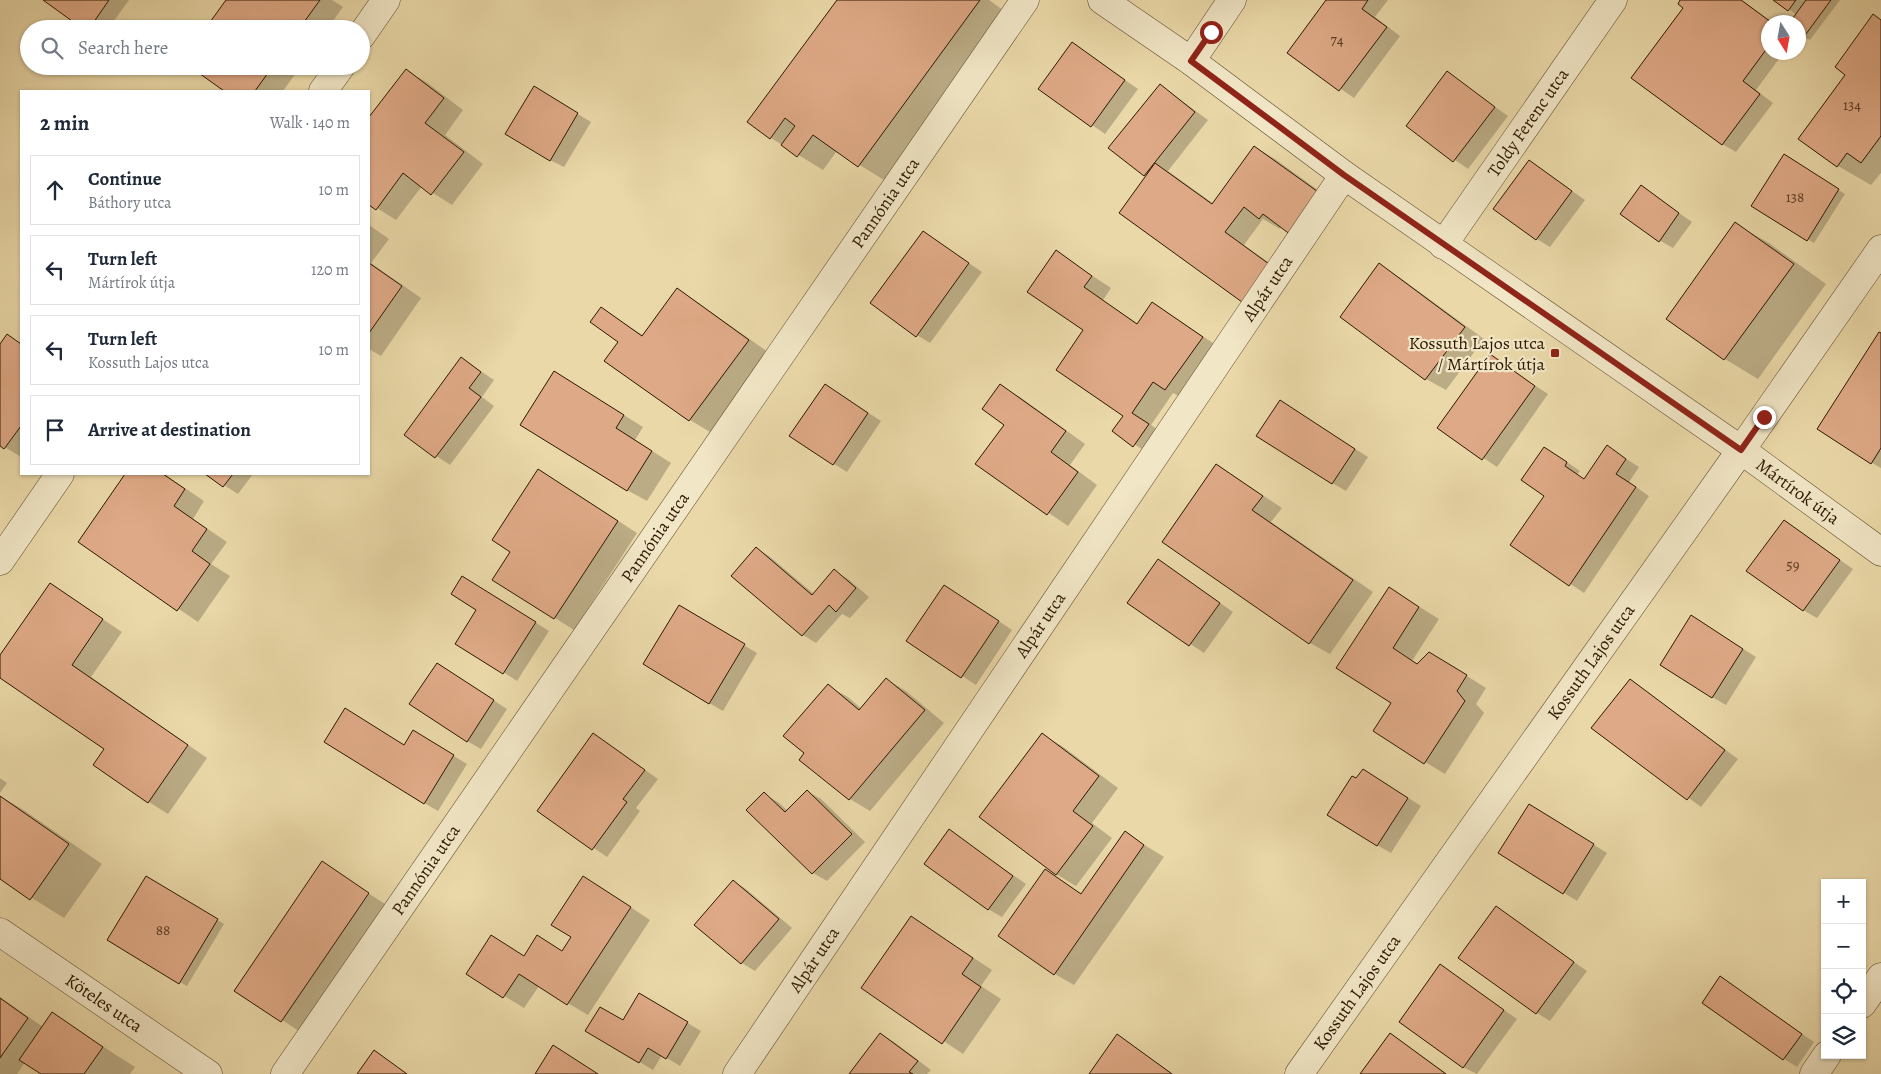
<!DOCTYPE html>
<html lang="en">
<head>
<meta charset="utf-8">
<style>
  body { margin:0; font-family:Alegreya,serif; background:#f2f2f3; color:#1f2937 }
  .controls { position:absolute; right:15px; bottom:15px; display:grid; overflow:hidden; border-radius:0px; box-shadow:0 1px 4px #0004 }
  .controls button { width:45px; height:45px; display:grid; place-items:center; padding:0; border:0; border-bottom:1px solid #e0e1e3; background:#fff; color:#1f2937; font:25px sans-serif }
  .compass { position:absolute; left:1761px; top:15px; width:45px; height:45px; border-radius:50%; background:#fff; box-shadow:0 1px 4px #0004; rotate:169deg }
  .stop { position:absolute; width:15px; height:15px; margin:-11px; border:4px solid #8f2418; border-radius:50%; background:#fff }
  .stop.end { background:#8f2418; border-color:#fff; box-shadow:0 1px 5px #0008 }
  .list { margin:0; padding:0; list-style:none }
  h2 { display:flex; justify-content:space-between; align-items:center; height:65px; margin:0; padding:0 20px; font-size:21px }
  h2 small { font-size:16px; font-weight:400; color:#747a83 }
  .list li { display:grid; grid-template-columns:32px 1fr auto; gap:15px; align-items:center; box-sizing:border-box; height:70px; margin:0 10px 10px; padding:0 10px; border:1px solid #e0e1e3; border-radius:0px }
  .list b { display:block; font-size:19px; white-space:nowrap }
  .list p { margin:0; font-size:16px; white-space:nowrap; color:#747a83 }
  .list em { font-size:16px; font-style:normal; color:#747a83 }
  .icon { flex:none; width:28px; height:28px; fill:none; stroke:currentColor; stroke-width:2; stroke-linecap:round; stroke-linejoin:round }
  .map { position:relative; flex:none; width:1881px; height:1074px; overflow:hidden }
  .search { position:absolute; background:#fff; box-shadow:0 1px 4px #0004; left:20px; top:20px; width:350px; height:55px; display:flex; align-items:center; gap:12px; box-sizing:border-box; padding:0 18px; border-radius:28px; color:#747a83; font-size:19px }
  .panel { position:absolute; background:#fff; box-shadow:0 1px 4px #0004; left:20px; top:90px; width:350px; height:385px; border-radius:0px }
  .map>svg:first-child { display:block }
  .shadow { fill:#0003 }
  .building { fill:#dea986; stroke:#2d1800 }
  .lines { fill:none; stroke-linecap:round; stroke-linejoin:round }
  .minor-casing { stroke:#5c482a; stroke-width:29 }
  .tertiary-casing { stroke:#5c482a; stroke-width:29 }
  .minor { stroke:#f1e6c6; stroke-width:28 }
  .tertiary { stroke:#f1e6c6; stroke-width:28 }
  .route { stroke:#8f2418; stroke-width:6 }
  .poi-dot { fill:#8f2418; stroke:#f1e6c6; stroke-width:2 }
  .labels { text-anchor:middle; stroke-width:4.5; stroke-linejoin:round; paint-order:stroke }
  .number-label { font-size:15px; fill:#593c22 }
  .street-label { font-size:18px; fill:#2d1800; stroke:#f1e6c6 }
  .poi-label { font-size:18px; fill:#2d1800; stroke:#f1e6c6; text-anchor:end }
</style>
</head>
<body>
<div class="map">
<svg width="1881" height="1074" viewBox="0 0 1881 1074">
  <rect width="100%" height="100%" fill="#ead8a8"/>
  <filter id="stains"><feTurbulence type="fractalNoise" baseFrequency=".004" numOctaves="4"/><feColorMatrix values="0 0 0 0 .2 0 0 0 0 .09 0 0 0 0 .02 0 0 0 .5 -.17"/></filter>
  <radialGradient id="worn" r=".72"><stop offset=".6" stop-color="#630" stop-opacity="0"/><stop offset="1" stop-color="#630" stop-opacity=".3"/></radialGradient>
  <g class="shadow">
    <polygon points="45,0 129,0 108,29 85,29"/>
    <polygon points="227,0 332,0 343,7 327,29 207,29"/>
    <polygon points="839,0 989,0 1007,13 884,180 837,151 823,170 771,138"/>
    <polygon points="1328,0 1388,0 1375,17 1400,36 1354,98 1289,53"/>
    <polygon points="1682,0 1742,0 1772,22 1768,22 1768,52 1784,52 1756,90 1773,103 1736,152 1722,144"/>
    <polygon points="1775,0 1840,0 1810,40 1804,37 1798,22 1792,22 1797,15"/>
    <polygon points="1881,20 1881,173 1871,185 1838,166 1800,139 1847,75"/>
    <polygon points="1073,44 1138,89 1105,134 1040,89"/>
    <polygon points="201,66 301,66 283,91 226,91 197,71"/>
    <polygon points="406,70 426,82 463,110 445,135 483,164 452,205 422,186 396,220 369,203 369,119"/>
    <polygon points="1447,73 1508,116 1468,169 1407,126"/>
    <polygon points="1160,85 1208,120 1168,171 1214,204 1255,147 1275,159 1340,206 1311,245 1282,226 1280,229 1263,219 1244,245 1288,276 1262,312 1147,176 1110,148"/>
    <polygon points="548,96 591,122 564,167 550,160"/>
    <polygon points="1791,160 1845,194 1814,243 1753,206"/>
    <polygon points="1529,161 1585,200 1550,247 1537,239"/>
    <polygon points="1641,187 1692,222 1673,248 1659,240"/>
    <polygon points="1735,224 1769,243 1826,284 1758,379 1725,359 1667,318"/>
    <polygon points="369,225 389,239 371,263 421,298 381,356 369,349"/>
    <polygon points="923,232 982,272 930,343 917,335"/>
    <polygon points="1056,252 1111,288 1103,300 1138,324 1153,303 1222,349 1186,400 1173,393 1151,425 1168,437 1154,457 1114,431 1124,416 1084,330"/>
    <polygon points="1379,265 1399,277 1484,339 1446,390 1426,379"/>
    <polygon points="677,290 697,302 768,352 710,432 690,420 606,360 620,342 602,309 644,336"/>
    <polygon points="1881,334 1881,468 1872,463"/>
    <polygon points="8,336 21,344 21,457 0,444 0,346"/>
    <polygon points="1490,356 1548,394 1497,467 1439,428"/>
    <polygon points="461,358 494,380 482,397 494,406 450,465 405,435"/>
    <polygon points="574,384 643,427 635,440 671,463 647,501 627,490"/>
    <polygon points="825,385 881,421 847,472 834,464"/>
    <polygon points="1000,386 1020,397 1085,444 1070,465 1097,485 1068,526 977,464 1006,424"/>
    <polygon points="1294,410 1368,457 1346,491 1332,483"/>
    <polygon points="1608,447 1639,467 1629,482 1649,496 1584,593 1512,545 1545,496 1558,456 1580,471 1577,475 1585,480"/>
    <polygon points="1217,465 1282,508 1271,522 1373,592 1330,654 1310,643"/>
    <polygon points="127,474 164,474 204,501 193,519 227,542 211,564 230,576 198,622 80,542"/>
    <polygon points="207,474 253,474 238,494"/>
    <polygon points="558,482 637,533 574,630 555,618"/>
    <polygon points="1784,521 1853,569 1817,618 1803,610"/>
    <polygon points="756,548 769,556 814,594 834,571 848,579 869,597 850,618 842,614 816,643 803,635 733,576"/>
    <polygon points="1172,569 1233,612 1204,653 1129,603"/>
    <polygon points="50,584 122,632 91,677 207,758 168,814 149,802 106,749 0,676 0,657"/>
    <polygon points="476,585 549,631 517,681 457,643 478,610"/>
    <polygon points="1389,588 1439,619 1412,661 1418,664 1449,665 1486,688 1476,704 1484,713 1445,774 1374,731 1392,703"/>
    <polygon points="958,594 1012,630 976,685 908,641"/>
    <polygon points="680,607 757,653 723,711 709,703"/>
    <polygon points="1705,625 1756,657 1726,705 1712,697"/>
    <polygon points="450,672 507,709 481,749 467,741"/>
    <polygon points="886,679 906,691 944,723 870,811 850,799 801,759 806,753 828,686 848,697 862,709"/>
    <polygon points="1630,680 1738,759 1701,807 1593,728"/>
    <polygon points="594,734 658,779 636,808 640,811 607,857 539,810"/>
    <polygon points="1042,735 1062,746 1118,788 1092,823 1112,838 1076,886 1056,874"/>
    <polygon points="427,740 467,764 438,811 424,803 404,746"/>
    <polygon points="0,778 7,783 0,793"/>
    <polygon points="1377,778 1421,806 1391,853 1377,845"/>
    <polygon points="807,791 821,799 865,842 827,881 813,873 748,810 764,794 778,802 788,811"/>
    <polygon points="0,796 22,809 102,864 64,918 0,878"/>
    <polygon points="1543,813 1607,853 1577,901 1500,853"/>
    <polygon points="949,831 1026,884 1002,917 988,909"/>
    <polygon points="1125,833 1164,857 1074,985 1055,974 1046,871 1082,894"/>
    <polygon points="322,863 388,906 302,1033 236,990"/>
    <polygon points="146,877 224,924 187,986 108,940"/>
    <polygon points="733,881 746,889 792,928 755,971 742,963 696,924"/>
    <polygon points="603,889 650,920 588,1015 539,986 524,1008 467,973 525,957 538,937 563,952"/>
    <polygon points="1496,908 1587,971 1550,1021 1537,1013"/>
    <polygon points="911,917 992,970 981,986 1001,999 963,1054 863,987"/>
    <polygon points="1441,966 1517,1019 1477,1074 1463,1067"/>
    <polygon points="1720,978 1814,1042 1797,1067 1784,1059"/>
    <polygon points="640,995 701,1031 680,1066 662,1055 653,1070 586,1030 623,1022"/>
    <polygon points="0,997 43,1027 52,1014 135,1067 130,1074 43,1074 25,1062 17,1074 0,1074"/>
    <polygon points="880,1034 894,1042 931,1070 927,1074 851,1074"/>
    <polygon points="1390,1035 1404,1043 1447,1074 1362,1074"/>
    <polygon points="1118,1036 1131,1044 1173,1074 1090,1074"/>
  </g>
  <g class="building">
    <polygon points="43,0 109,0 89,29 83,29"/>
    <polygon points="226,0 320,0 299,29 205,29"/>
    <polygon points="837,0 980,0 858,167 813,135 797,157 781,145 795,126 785,118 770,139 747,122"/>
    <polygon points="1326,0 1368,0 1362,9 1387,27 1339,91 1287,53"/>
    <polygon points="1680,0 1741,0 1771,22 1768,22 1768,47 1743,81 1760,94 1722,145 1631,78 1683,8 1678,4"/>
    <polygon points="1773,0 1796,0 1788,11"/>
    <polygon points="1806,0 1831,0 1803,38 1798,35 1798,22 1790,22"/>
    <polygon points="1873,14 1881,20 1881,136 1861,163 1847,153 1837,167 1798,139 1845,75 1835,67"/>
    <polygon points="1072,42 1125,80 1091,127 1038,89"/>
    <polygon points="199,66 273,66 255,91 224,91 196,71"/>
    <polygon points="406,69 444,98 425,123 464,152 431,195 403,173 376,210 369,205 369,117"/>
    <polygon points="1447,71 1495,107 1453,162 1406,126"/>
    <polygon points="1160,84 1195,112 1144,176 1108,148"/>
    <polygon points="534,86 578,113 550,161 505,134"/>
    <polygon points="1254,146 1321,194 1291,235 1263,214 1259,219 1244,207 1225,232 1269,264 1242,302 1119,213 1155,163 1212,204"/>
    <polygon points="1784,154 1839,189 1807,241 1751,206"/>
    <polygon points="1529,160 1572,191 1536,240 1493,209"/>
    <polygon points="1641,185 1679,213 1659,242 1620,214"/>
    <polygon points="1735,222 1794,264 1724,360 1666,319"/>
    <polygon points="923,231 969,263 916,337 870,303"/>
    <polygon points="1056,250 1092,276 1084,287 1137,324 1152,302 1203,337 1165,390 1153,382 1132,413 1149,424 1133,447 1112,431 1123,416 1056,370 1083,330 1027,292"/>
    <polygon points="369,263 402,286 369,333"/>
    <polygon points="1379,263 1465,327 1425,380 1340,317"/>
    <polygon points="677,288 749,340 689,421 604,361 618,342 590,322 601,307 642,336"/>
    <polygon points="1879,332 1881,333 1881,448 1871,464 1817,429"/>
    <polygon points="7,334 21,344 21,426 4,449 0,446 0,344"/>
    <polygon points="1490,354 1535,386 1482,460 1437,428"/>
    <polygon points="461,357 481,372 469,388 481,397 435,458 404,435"/>
    <polygon points="554,371 624,415 616,428 652,451 627,491 520,425"/>
    <polygon points="825,384 868,413 833,465 789,436"/>
    <polygon points="1000,384 1066,431 1051,452 1078,472 1047,515 975,464 1004,425 982,409"/>
    <polygon points="1280,400 1355,449 1332,484 1256,436"/>
    <polygon points="1607,445 1626,459 1616,474 1636,487 1569,586 1510,545 1544,496 1521,480 1544,447 1567,462 1565,466 1584,479"/>
    <polygon points="1216,464 1263,496 1252,510 1353,580 1309,644 1162,542"/>
    <polygon points="538,469 618,521 554,619 492,580 510,552 492,540"/>
    <polygon points="125,474 163,474 185,489 174,506 207,529 192,551 210,564 177,611 78,542"/>
    <polygon points="205,474 233,474 223,487"/>
    <polygon points="1784,520 1840,560 1803,611 1746,571"/>
    <polygon points="756,547 812,595 834,569 856,588 836,612 829,605 802,636 731,576"/>
    <polygon points="1158,559 1220,603 1189,646 1127,603"/>
    <polygon points="462,576 536,622 503,674 455,644 476,610 451,594"/>
    <polygon points="50,583 103,619 72,665 188,745 148,803 93,765 104,749 0,678 0,655"/>
    <polygon points="944,585 999,621 961,678 906,641"/>
    <polygon points="1389,587 1419,607 1393,648 1417,664 1429,652 1467,675 1457,691 1465,701 1424,764 1373,731 1391,703 1336,668"/>
    <polygon points="679,605 745,644 709,704 643,664"/>
    <polygon points="1691,615 1743,649 1712,698 1660,665"/>
    <polygon points="437,663 494,700 467,742 409,704"/>
    <polygon points="886,678 925,710 849,800 799,760 804,753 783,736 828,684 859,710"/>
    <polygon points="1630,679 1725,750 1687,800 1591,728"/>
    <polygon points="345,708 404,745 413,730 454,755 424,804 324,742"/>
    <polygon points="593,733 645,770 623,799 627,802 592,850 537,811"/>
    <polygon points="1042,733 1099,776 1073,811 1093,826 1056,875 979,817"/>
    <polygon points="1363,769 1408,798 1377,846 1327,815 1352,776 1356,778"/>
    <polygon points="807,790 852,834 812,874 746,810 764,792 785,812"/>
    <polygon points="0,796 69,844 30,900 0,879"/>
    <polygon points="1529,804 1594,844 1563,894 1498,853"/>
    <polygon points="949,829 1013,876 988,910 924,864"/>
    <polygon points="1125,831 1144,845 1054,975 998,936 1045,869 1081,894"/>
    <polygon points="322,861 369,893 281,1022 234,991"/>
    <polygon points="146,876 218,919 179,984 107,940"/>
    <polygon points="583,876 631,907 567,1005 519,974 503,998 466,974 491,935 524,956 537,935 562,951 571,937 551,925"/>
    <polygon points="733,880 779,919 741,964 694,925"/>
    <polygon points="1496,906 1574,962 1536,1014 1458,958"/>
    <polygon points="911,916 973,958 962,974 981,987 942,1044 861,988"/>
    <polygon points="1440,964 1504,1010 1463,1068 1399,1022"/>
    <polygon points="1720,976 1802,1034 1783,1060 1702,1003"/>
    <polygon points="639,993 688,1022 666,1059 648,1048 639,1063 585,1031 600,1007 623,1020"/>
    <polygon points="0,998 28,1018 0,1058"/>
    <polygon points="52,1012 103,1047 84,1074 41,1074 19,1060"/>
    <polygon points="880,1033 918,1061 909,1072 913,1074 849,1074"/>
    <polygon points="1390,1033 1446,1074 1360,1074"/>
    <polygon points="1117,1034 1172,1074 1089,1074"/>
    <polygon points="553,1045 598,1074 535,1074"/>
    <polygon points="374,1050 407,1074 357,1074"/>
  </g>
  <g class="lines">
    <defs>
      <g id="minor">
        <polyline points="361,36 386,0"/>
        <polyline points="1191,61 1232,0"/>
        <polyline points="323,91 341,66"/>
        <path id="s1" d="M1443 245 1613 0"/>
        <polyline points="0,561 60,474"/>
        <path id="s2" d="M0 932 208 1074"/>
        <polyline points="1862,1004 1881,977"/>
        <path id="s3" d="M285 1074 1025 0"/>
        <path id="s4" d="M737 1074 1344 175"/>
        <path id="s5" d="M1299 1074 1741 450"/>
        <polyline points="1814,1074 1827,1055"/>
      </g>
      <g id="tertiary">
        <path id="s6" d="M1102 0 1191 61 1344 175 1741 450 1881 552"/>
        <polyline points="1741,450 1881,249"/>
      </g>
    </defs>
    <use href="#minor" class="minor-casing"/>
    <use href="#tertiary" class="tertiary-casing"/>
    <use href="#minor" class="minor"/>
    <use href="#tertiary" class="tertiary"/>
  </g>
  <g class="lines">
    <polyline class="route" points="1211,32 1191,61 1344,175 1741,450 1764,417"/>
  </g>
  <rect class="poi-dot" x="1550" y="348" width="10" height="10" rx="2.5"/>
  <g class="labels">
    <g class="number-label">
      <text x="1337" y="45">74</text>
      <text x="1852" y="110">134</text>
      <text x="1795" y="202">138</text>
      <text x="1793" y="570">59</text>
      <text x="163" y="935">88</text>
    </g>
    <g class="street-label">
      <text dy="6" stroke="none"><textPath href="#s1" startOffset="149">Toldy Ferenc utca</textPath></text>
      <text dy="6" stroke="none"><textPath href="#s3" startOffset="1058">Pannónia utca</textPath></text>
      <text dy="6" stroke="none"><textPath href="#s4" startOffset="948">Alpár utca</textPath></text>
      <text dy="6" stroke="none"><textPath href="#s6" startOffset="852">Mártírok útja</textPath></text>
      <text dy="6" stroke="none"><textPath href="#s3" startOffset="652">Pannónia utca</textPath></text>
      <text dy="6" stroke="none"><textPath href="#s4" startOffset="542">Alpár utca</textPath></text>
      <text dy="6" stroke="none"><textPath href="#s5" startOffset="505">Kossuth Lajos utca</textPath></text>
      <text dy="6" stroke="none"><textPath href="#s3" startOffset="248">Pannónia utca</textPath></text>
      <text dy="6" stroke="none"><textPath href="#s4" startOffset="138">Alpár utca</textPath></text>
      <text dy="6" stroke="none"><textPath href="#s5" startOffset="100">Kossuth Lajos utca</textPath></text>
      <text dy="6" stroke="none"><textPath href="#s2" startOffset="126">Köteles utca</textPath></text>
    </g>
    <g class="poi-label">
      <text x="1545" y="349">Kossuth Lajos utca<tspan x="1545" dy="21">/ Mártírok útja</tspan></text>
    </g>
  </g>
  <rect width="100%" height="100%" filter="url(#stains)"/>
  <rect width="100%" height="100%" fill="url(#worn)"/>
</svg>
<div class="controls">
<button>+</button>
<button>−</button>
<button><svg class="icon" aria-label="locate" viewBox="0 0 24 24"><circle cx="12" cy="12" r="6"/><path d="M12 2v4M12 18v4M2 12h4M18 12h4"/></svg></button>
<button><svg class="icon" aria-label="layers" viewBox="0 0 24 24"><path d="M12 4l9 5-9 5-9-5zM3 14l9 5 9-5"/></svg></button>
</div>
<svg class="compass" viewBox="-18 -18 36 36"><path d="M0-13l5 13h-10z" fill="#e53935"/><path d="M0 13l5-13h-10z" fill="#747a83"/></svg>
<div class="stop" style="left:1211px;top:32px"></div>
<div class="stop end" style="left:1764px;top:417px"></div>
<div class="search"><svg class="icon" aria-label="search" viewBox="0 0 24 24"><circle cx="10" cy="10" r="6"/><path d="M15 15l6 6"/></svg>Search here</div>
<section class="panel">
<h2>2 min<small>Walk · 140 m</small></h2>
<ul class="list">
<li><svg class="icon" aria-label="ahead" viewBox="0 0 24 24"><path d="M12 20V5M6 11l6-6 6 6"/></svg><div><b>Continue</b><p>Báthory utca</p></div><em>10 m</em></li>
<li><svg class="icon" aria-label="left" viewBox="0 0 24 24"><path d="M17 20v-9H6M10 6l-5 5 5 5"/></svg><div><b>Turn left</b><p>Mártírok útja</p></div><em>120 m</em></li>
<li><svg class="icon" aria-label="left" viewBox="0 0 24 24"><path d="M17 20v-9H6M10 6l-5 5 5 5"/></svg><div><b>Turn left</b><p>Kossuth Lajos utca</p></div><em>10 m</em></li>
<li><svg class="icon" aria-label="arrive" viewBox="0 0 24 24"><path d="M6 21V4h12l-3 4 3 4H6"/></svg><div><b>Arrive at destination</b></div></li>
</ul>
</section>
</div>
</body>
</html>
